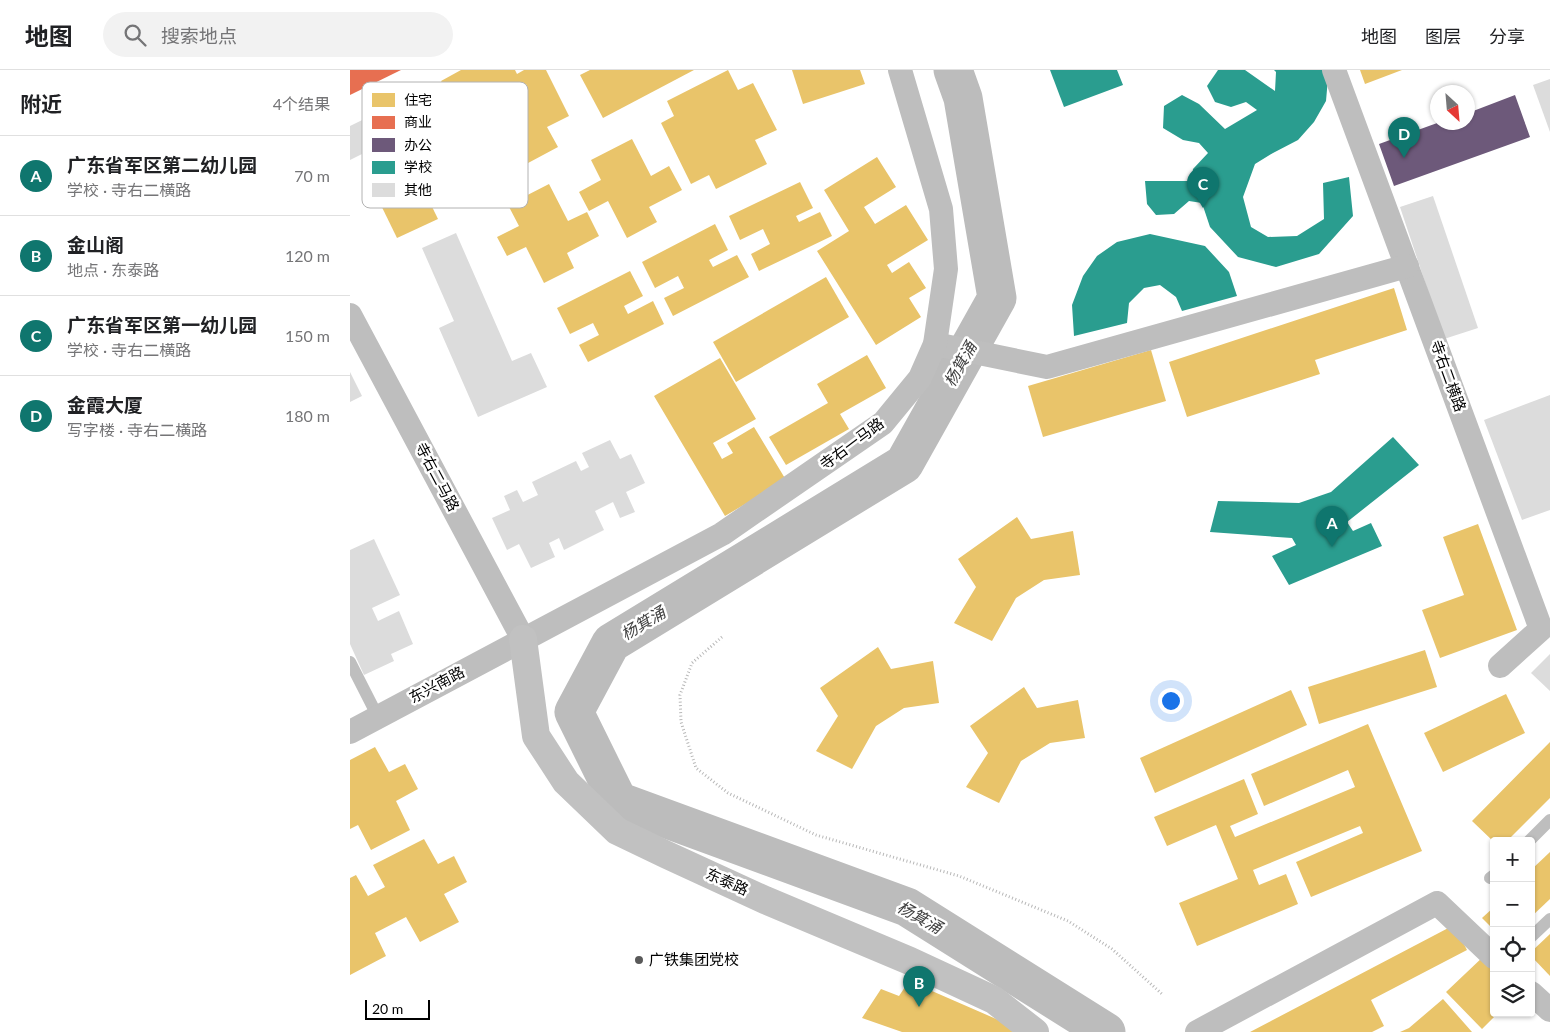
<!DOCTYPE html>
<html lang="zh">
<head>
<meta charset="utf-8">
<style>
  body { margin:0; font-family:Lato,"Noto Sans SC",sans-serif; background:#f2f2f2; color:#202124 }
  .controls { position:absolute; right:15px; bottom:15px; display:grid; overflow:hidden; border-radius:5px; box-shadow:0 1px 4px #0004 }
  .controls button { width:45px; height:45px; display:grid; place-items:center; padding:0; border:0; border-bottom:1px solid #e0e0e0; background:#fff; color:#202124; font:25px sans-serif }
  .compass { position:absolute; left:1080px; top:15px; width:45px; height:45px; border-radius:50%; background:#fff; box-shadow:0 1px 4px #0004; rotate:154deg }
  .scale { position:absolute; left:15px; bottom:12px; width:65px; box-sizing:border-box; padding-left:5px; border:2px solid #000; border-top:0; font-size:14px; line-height:18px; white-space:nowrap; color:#000; -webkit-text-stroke:4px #fff; paint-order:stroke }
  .you { position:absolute; left:820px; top:630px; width:18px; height:18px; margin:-12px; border:4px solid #fff; border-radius:50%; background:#1a73e8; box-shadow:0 0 0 8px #1a73e833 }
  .badge { display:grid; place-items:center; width:32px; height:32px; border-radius:50%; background:#0f766e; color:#fff; font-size:16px; font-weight:700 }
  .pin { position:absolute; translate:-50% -41px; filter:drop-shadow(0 1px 2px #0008) }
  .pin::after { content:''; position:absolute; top:26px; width:18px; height:15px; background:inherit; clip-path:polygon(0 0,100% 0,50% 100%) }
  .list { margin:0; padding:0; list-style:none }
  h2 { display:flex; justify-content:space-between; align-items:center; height:65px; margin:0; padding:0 20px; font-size:21px }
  h2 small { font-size:16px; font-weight:400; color:#757577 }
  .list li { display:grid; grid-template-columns:32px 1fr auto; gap:15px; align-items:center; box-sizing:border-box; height:80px; padding:0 20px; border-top:1px solid #e0e0e0 }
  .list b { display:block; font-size:19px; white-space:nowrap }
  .list p { margin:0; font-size:16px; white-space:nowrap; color:#757577 }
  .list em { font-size:16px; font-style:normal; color:#757577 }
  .icon { flex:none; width:28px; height:28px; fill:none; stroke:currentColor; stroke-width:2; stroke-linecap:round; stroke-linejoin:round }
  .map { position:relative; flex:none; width:1200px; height:962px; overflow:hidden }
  header { display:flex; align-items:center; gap:30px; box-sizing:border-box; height:70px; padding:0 25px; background:#fff; border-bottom:1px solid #e0e0e0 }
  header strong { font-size:24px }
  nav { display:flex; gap:28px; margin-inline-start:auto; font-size:18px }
  .search { width:350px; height:45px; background:#f2f2f2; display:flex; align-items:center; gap:12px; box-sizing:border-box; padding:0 18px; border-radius:28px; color:#757577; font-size:19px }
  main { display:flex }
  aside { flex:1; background:#fff }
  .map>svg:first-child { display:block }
  .homes { fill:#e9c46a }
  .shops { fill:#e76f51 }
  .offices { fill:#6d597a }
  .schools { fill:#2a9d8f }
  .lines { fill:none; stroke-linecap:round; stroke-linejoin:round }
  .river { stroke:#bcbcbc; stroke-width:39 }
  .building { fill:#dcdcdc }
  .path { stroke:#b8b8b8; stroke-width:3; stroke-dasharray:1 2.5; stroke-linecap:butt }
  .lane { stroke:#bebebe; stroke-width:12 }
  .street { stroke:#bebebe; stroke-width:24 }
  .secondary { stroke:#c1c1c1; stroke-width:28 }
  .poi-dot { fill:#595959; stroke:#fff; stroke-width:2 }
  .labels { text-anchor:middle; stroke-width:5; stroke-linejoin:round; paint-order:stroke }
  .street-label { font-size:15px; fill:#000; stroke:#fff }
  .poi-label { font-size:15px; fill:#000; stroke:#fff; text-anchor:start }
  .water-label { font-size:16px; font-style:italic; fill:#404040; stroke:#fff }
  .key { fill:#fff; stroke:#b2b2b2; stroke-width:1 }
  .key-label { font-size:14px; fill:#000 }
</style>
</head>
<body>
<header>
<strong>地图</strong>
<div class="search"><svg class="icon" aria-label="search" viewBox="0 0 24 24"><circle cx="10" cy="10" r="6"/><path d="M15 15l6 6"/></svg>搜索地点</div>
<nav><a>地图</a><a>图层</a><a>分享</a></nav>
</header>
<main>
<aside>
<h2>附近<small>4个结果</small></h2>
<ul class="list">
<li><span class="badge">A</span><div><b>广东省军区第二幼儿园</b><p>学校 · 寺右二横路</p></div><em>70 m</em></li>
<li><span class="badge">B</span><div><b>金山阁</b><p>地点 · 东泰路</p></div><em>120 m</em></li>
<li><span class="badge">C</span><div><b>广东省军区第一幼儿园</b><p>学校 · 寺右二横路</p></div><em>150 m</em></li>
<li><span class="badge">D</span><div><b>金霞大厦</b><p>写字楼 · 寺右二横路</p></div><em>180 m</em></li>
</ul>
</aside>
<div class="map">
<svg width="1200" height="962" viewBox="0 0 1200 962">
  <rect width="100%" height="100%" fill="#fff"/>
  <g class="homes">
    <polygon points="111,0 165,0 167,4 174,0 196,0 219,46 197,57 208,77 152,107 138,79 114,91 89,43 104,35 91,11"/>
    <polygon points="240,0 344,0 253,48 230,5"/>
    <polygon points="378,0 388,20 403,13 427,60 405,70 417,94 366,119 359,105 341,114 311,53 324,46 317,31"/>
    <polygon points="442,0 510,0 515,14 453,34"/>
    <polygon points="1010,0 1052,0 1015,14"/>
    <polygon points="282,69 301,106 319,96 332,120 299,137 307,152 277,168 258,131 239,141 229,122 251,110 241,90"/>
    <polygon points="527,87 546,117 514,137 525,154 556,135 578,170 537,195 542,203 559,192 576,218 559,228 571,247 526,275 467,181 499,161 474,120"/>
    <polygon points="67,106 88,149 47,168 26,125"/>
    <polygon points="450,112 463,138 446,146 449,152 470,142 482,166 409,201 401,184 420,174 413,159 390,170 379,146"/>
    <polygon points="199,114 218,151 237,142 249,166 217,183 224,198 194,213 176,177 157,186 147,167 169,156 158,135"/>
    <polygon points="365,154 378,180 359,190 363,197 387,185 399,207 323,246 314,228 334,218 328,206 305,218 292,192"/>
    <polygon points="280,201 293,226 274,236 278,244 303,231 314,254 238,292 229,275 249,265 243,253 220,264 207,238"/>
    <polygon points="476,207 499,247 386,312 363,272"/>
    <polygon points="1044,218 1057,260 965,290 970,304 837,347 819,292"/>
    <polygon points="801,280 816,331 693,367 678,316"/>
    <polygon points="517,285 536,318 490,344 499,359 436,395 419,367 478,333 467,314"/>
    <polygon points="370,288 406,349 363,373 372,389 383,383 377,373 404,357 436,410 375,446 304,326"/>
    <polygon points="1200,352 1200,414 1199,411 1182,417 1165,377 1181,374 1176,361"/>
    <polygon points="667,447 681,469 723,461 730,505 694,510 666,528 642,571 604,553 626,517 608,489"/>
    <polygon points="1128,454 1167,560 1090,588 1072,540 1114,525 1093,467"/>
    <polygon points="528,577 541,599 583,591 589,633 554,638 526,656 502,699 466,681 488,646 470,618"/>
    <polygon points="1075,580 1087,617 969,654 958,617"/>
    <polygon points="674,617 687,638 728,630 735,668 700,673 671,691 649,733 616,717 638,683 620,656"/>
    <polygon points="941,620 957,655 805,723 790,688"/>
    <polygon points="1156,624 1175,663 1093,702 1074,663"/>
    <polygon points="1018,654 1072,781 961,827 946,792 1013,763 1010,756 903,800 909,815 936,804 948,834 847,876 829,833 888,809 866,755 817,776 804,747 894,709 908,744 880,756 885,767 1005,717 998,700 914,736 901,704"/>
    <polygon points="1200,672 1200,728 1157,771 1144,771 1144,772 1122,751"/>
    <polygon points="25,677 39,702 55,694 68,719 46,731 60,760 21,780 8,755 0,759 0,690"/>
    <polygon points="74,769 88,794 104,786 117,812 94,824 109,852 70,872 56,847 25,863 36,886 0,905 0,808 6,805 18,826 35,817 23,795"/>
    <polygon points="1200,782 1200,829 1181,847 1181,800"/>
    <polygon points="1144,837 1144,860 1132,848"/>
    <polygon points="1104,855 1117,880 1021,930 1034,956 1022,962 900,962"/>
    <polygon points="1200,864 1200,906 1181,886 1181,882"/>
    <polygon points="1135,885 1144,893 1144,943 1148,943 1132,959 1096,922"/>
    <polygon points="559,911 660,955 668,962 552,962 512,948 531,919 549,926"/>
    <polygon points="1093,929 1122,962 1050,962 1059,958"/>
  </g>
  <polygon class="shops" points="0,0 51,0 0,25"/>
  <polygon class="offices" points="1165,25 1180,67 1044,116 1029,74 1090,52 1118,52 1118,43"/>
  <g class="schools">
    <polygon points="700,0 767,0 773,15 714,37"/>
    <polygon points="868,0 895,0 925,21 926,2 924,0 976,0 978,8 976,31 964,52 948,70 923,83 905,94 893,127 901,157 918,167 947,166 974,149 973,113 999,107 1003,146 969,184 926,197 888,187 860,157 852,133 839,131 824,144 806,145 797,134 795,111 841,111 843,99 858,83 849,73 833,70 813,58 814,36 832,25 849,34 875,59 907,40 896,32 881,37 865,32 857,16"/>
    <polygon points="800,164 855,176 879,202 887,226 832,241 826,227 810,215 794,218 779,233 777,253 724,266 722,235 733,206 747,186 767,172"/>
    <polygon points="1043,367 1069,395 997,452 1003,461 1021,453 1032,476 939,515 922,486 946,475 942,468 860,462 868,431 949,433 981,422"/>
  </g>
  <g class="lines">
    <polyline class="river" points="603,0 613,28 647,228 554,394 261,573 224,642 268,731 557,837 756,962"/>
  </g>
  <g class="building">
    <polygon points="1200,9 1200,62 1183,15"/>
    <polygon points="45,34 67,79 37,94 28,76 0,90 0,56"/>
    <polygon points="1083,126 1128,258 1094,269 1050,137"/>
    <polygon points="106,163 162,291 181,283 197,317 128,347 89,258 104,251 72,178"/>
    <polygon points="0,302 12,326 0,332"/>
    <polygon points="1200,325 1200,440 1172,450 1134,350"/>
    <polygon points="260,370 270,389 281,384 295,413 276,422 285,442 270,448 263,432 245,441 254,460 214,480 209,468 199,473 205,487 181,498 169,474 157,480 142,448 160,440 154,426 167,420 173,432 188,425 182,412 226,391 231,401 239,397 232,383"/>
    <polygon points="24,469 50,525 22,538 28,551 49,541 63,574 41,584 44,591 14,605 0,574 0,480"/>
    <polygon points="1200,584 1200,621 1181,603"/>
  </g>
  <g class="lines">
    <polyline class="path" points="372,567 342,593 330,625 331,652 346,698 378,723 466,765 609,806 718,851 762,879 812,924"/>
    <g class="lane">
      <polyline points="0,592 28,647"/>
      <polyline points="1179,771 1200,750"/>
      <polyline points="1140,808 1144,805"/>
      <polyline points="1181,867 1200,849"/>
    </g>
    <g class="street">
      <polyline points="984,0 1191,559 1150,596"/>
      <polyline points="0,245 173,569"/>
      <polyline points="585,274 697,297 1057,196"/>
      <polyline points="0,662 372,464 533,353 570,308 585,274 596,199 591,139 550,0"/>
      <polyline points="1181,923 1200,940"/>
      <polyline points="847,962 1087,833 1144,887"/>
    </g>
    <polyline class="secondary" points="173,569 186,666 216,712 267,761 317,785 415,830 560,891 644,930 685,962"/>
  </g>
  <circle class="poi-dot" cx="289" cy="890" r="5"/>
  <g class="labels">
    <g class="street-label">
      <text transform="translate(1098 306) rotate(70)" y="5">寺右二横路</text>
      <text transform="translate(502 374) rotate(-37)" y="5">寺右一马路</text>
      <text transform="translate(87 407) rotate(62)" y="5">寺右二马路</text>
      <text transform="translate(87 615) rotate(-28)" y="5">东兴南路</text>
      <text transform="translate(377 812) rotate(24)" y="5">东泰路</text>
    </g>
    <g class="poi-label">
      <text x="299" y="895">广铁集团党校</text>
    </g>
    <g class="water-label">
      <text transform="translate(610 294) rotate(-61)" y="6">杨箕涌</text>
      <text transform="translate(293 553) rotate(-31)" y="6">杨箕涌</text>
      <text transform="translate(570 847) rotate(29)" y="6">杨箕涌</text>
    </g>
  </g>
  <rect x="12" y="12" width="166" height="126" rx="8" class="key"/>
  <rect x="22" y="23" width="23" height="14" fill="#e9c46a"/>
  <rect x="22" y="46" width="23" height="13" fill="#e76f51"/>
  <rect x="22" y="68" width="23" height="14" fill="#6d597a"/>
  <rect x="22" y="91" width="23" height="13" fill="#2a9d8f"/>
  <rect x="22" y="113" width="23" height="14" fill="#dcdcdc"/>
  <g class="key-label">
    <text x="54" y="35">住宅</text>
    <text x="54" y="57">商业</text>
    <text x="54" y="80">办公</text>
    <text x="54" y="102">学校</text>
    <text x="54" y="125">其他</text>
  </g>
</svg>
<div class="controls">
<button>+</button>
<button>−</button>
<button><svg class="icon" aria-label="locate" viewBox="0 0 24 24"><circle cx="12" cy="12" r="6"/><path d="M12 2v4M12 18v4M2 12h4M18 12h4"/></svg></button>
<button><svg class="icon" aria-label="layers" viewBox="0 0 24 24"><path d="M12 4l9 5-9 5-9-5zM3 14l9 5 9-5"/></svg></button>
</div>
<svg class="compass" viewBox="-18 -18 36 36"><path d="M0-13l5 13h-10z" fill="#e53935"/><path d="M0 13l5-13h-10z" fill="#757577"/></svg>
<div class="scale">20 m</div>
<div class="you"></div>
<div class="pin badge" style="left:982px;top:477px">A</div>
<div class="pin badge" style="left:569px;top:937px">B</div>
<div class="pin badge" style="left:853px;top:138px">C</div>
<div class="pin badge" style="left:1054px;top:88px">D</div>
</div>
</main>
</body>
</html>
